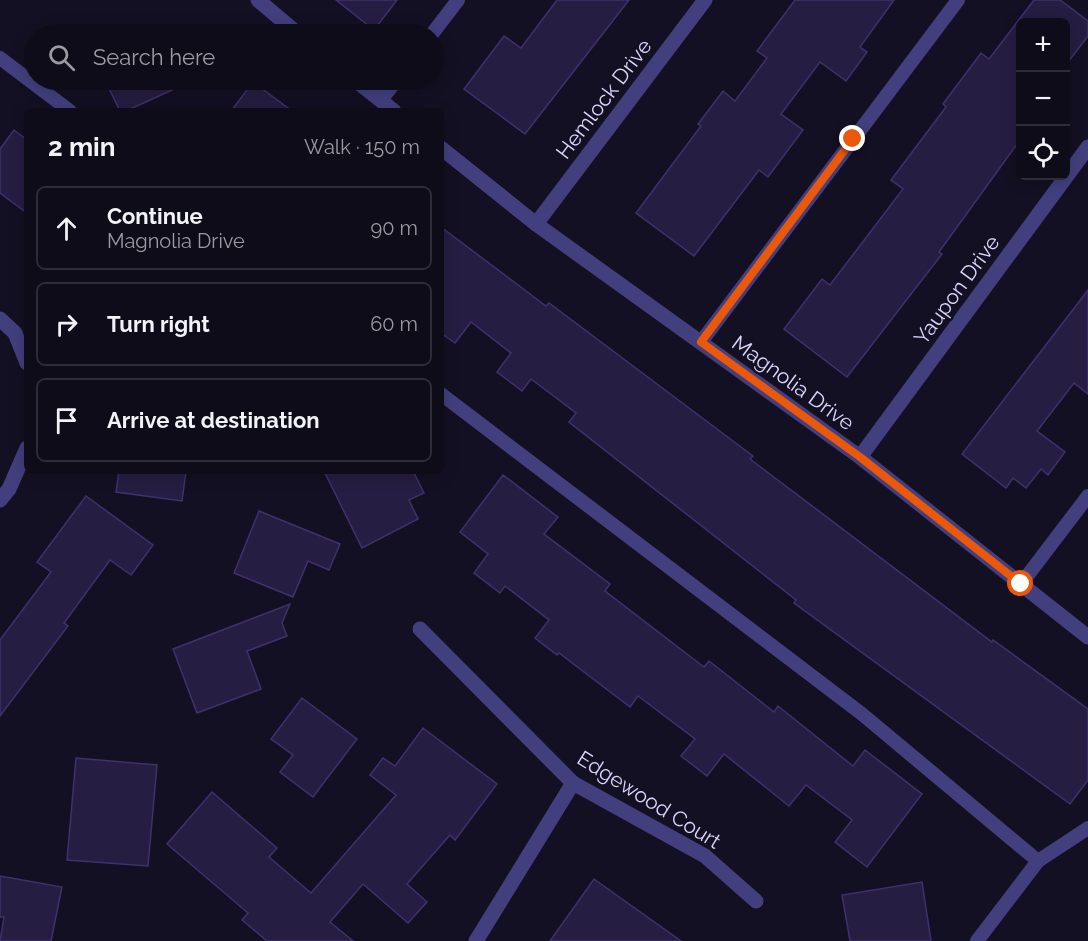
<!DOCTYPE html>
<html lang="en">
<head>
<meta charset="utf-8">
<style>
  body { margin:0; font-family:Raleway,sans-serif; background:#181523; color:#f1f3f6 }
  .controls { position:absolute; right:18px; top:18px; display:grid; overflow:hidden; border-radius:9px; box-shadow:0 3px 15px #0003 }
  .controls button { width:54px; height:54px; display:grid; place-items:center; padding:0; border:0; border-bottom:2px solid #2f2c39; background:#0f0c1a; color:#f1f3f6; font:30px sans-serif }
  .stop { position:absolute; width:18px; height:18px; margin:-14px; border:4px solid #ea580c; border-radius:50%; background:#fff }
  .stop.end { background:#ea580c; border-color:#fff; box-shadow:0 2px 6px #0008 }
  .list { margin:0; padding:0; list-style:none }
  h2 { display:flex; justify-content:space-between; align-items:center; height:78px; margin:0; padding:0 24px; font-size:26px }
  h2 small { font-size:20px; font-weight:400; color:#9b9ba2 }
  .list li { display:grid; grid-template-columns:39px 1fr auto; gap:18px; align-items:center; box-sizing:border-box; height:84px; margin:0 12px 12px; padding:0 12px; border:2px solid #2f2c39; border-radius:9px }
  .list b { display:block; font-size:22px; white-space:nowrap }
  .list p { margin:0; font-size:20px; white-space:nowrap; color:#9b9ba2 }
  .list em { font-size:20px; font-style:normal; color:#9b9ba2 }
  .icon { flex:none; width:33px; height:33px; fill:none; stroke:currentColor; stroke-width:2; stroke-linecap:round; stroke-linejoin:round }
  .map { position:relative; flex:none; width:1088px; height:941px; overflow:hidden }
  .search { position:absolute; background:#0f0c1a; box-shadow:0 3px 15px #0003; left:24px; top:24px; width:420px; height:66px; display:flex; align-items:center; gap:15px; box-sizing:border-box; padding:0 21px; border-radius:33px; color:#9b9ba2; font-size:22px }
  .panel { position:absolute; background:#0f0c1a; box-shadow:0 3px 15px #0003; left:24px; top:108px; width:420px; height:366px; border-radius:9px }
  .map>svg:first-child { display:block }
  .building { fill:#261e42; stroke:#3f316d; stroke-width:1.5 }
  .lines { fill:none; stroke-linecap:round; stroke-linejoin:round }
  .lane { stroke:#433f7e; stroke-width:14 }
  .street { stroke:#433f7e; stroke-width:15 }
  .route { stroke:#ea580c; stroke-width:8 }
  .labels { text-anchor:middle; stroke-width:5; stroke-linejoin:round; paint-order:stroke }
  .street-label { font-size:21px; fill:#dbd5fc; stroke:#141023 }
</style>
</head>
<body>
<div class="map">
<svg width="1088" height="941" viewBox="0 0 1088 941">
  <rect width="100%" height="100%" fill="#141023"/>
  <g class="building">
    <polygon points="336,0 397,0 374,30"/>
    <polygon points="557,0 629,0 525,134 464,89 504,36 521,48"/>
    <polygon points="795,0 894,0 860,47 867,52 846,81 820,62 781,114 803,130 768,177 759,170 694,256 636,213 701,126 698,124 723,91 735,101 767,58 757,51"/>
    <polygon points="1034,0 1060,0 1088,21 1088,36 1065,66 1065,22 1020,22 1020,140 939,252 942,254 847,377 784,329 822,279 830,285 903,189 891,180 946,107 943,104 981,53 989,59"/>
    <polygon points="105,80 194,80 126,111 120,111"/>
    <polygon points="253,82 292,111 231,111"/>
    <polygon points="14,130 27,140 27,213 0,193 0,149"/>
    <polygon points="441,227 546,306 549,303 753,456 750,459 992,642 993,640 1088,709 1088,780 1070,804 794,603 796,600 569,422 576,413 531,379 522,391 497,372 511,353 471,322 455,343 441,333"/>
    <polygon points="1088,290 1088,394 1074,383 1037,431 1065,452 1048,475 1041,469 1026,488 1013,478 1006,488 962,454"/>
    <polygon points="119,471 186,471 182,501 116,492"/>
    <polygon points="324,471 413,471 424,493 409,500 418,519 362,548"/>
    <polygon points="503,475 558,517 544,534 610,584 605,591 704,667 709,661 774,712 778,706 853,766 865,750 922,794 867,867 835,842 852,820 806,785 789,806 724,754 707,776 681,756 695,739 638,696 630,707 559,653 557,655 535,638 549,620 505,586 500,593 474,573 488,554 460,532"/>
    <polygon points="86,496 153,545 131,575 110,560 64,623 68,626 0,716 0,640 51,572 37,562"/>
    <polygon points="259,511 340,544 329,570 308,561 293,597 234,573"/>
    <polygon points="290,604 282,623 287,636 247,651 261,689 197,713 173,649"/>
    <polygon points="302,698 357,739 313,797 280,772 293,755 271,739"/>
    <polygon points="423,728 497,784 455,840 450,835 407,884 427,902 408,923 363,884 330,922 353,941 267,941 242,920 248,913 167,844 212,792 277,848 269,857 311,893 396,795 370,775 383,758 395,766"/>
    <polygon points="76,758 157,765 148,866 67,860"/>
    <polygon points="0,876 62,887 51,941 0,941 4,917 0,917"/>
    <polygon points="594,879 681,941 550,941"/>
    <polygon points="922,882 931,941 850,941 842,895"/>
  </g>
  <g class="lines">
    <g class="lane">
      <polyline points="432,34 458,0"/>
      <polyline points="0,58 70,111"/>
      <polyline points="381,100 397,80"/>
      <polyline points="701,342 958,0"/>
      <polyline points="441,394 862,714 1038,861 1088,828"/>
      <polyline points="1021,584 1088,496"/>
      <polyline points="977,941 1038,861"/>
    </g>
    <g class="street">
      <polyline points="258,0 298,34"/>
      <polyline points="355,80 394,111"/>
      <polyline points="441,148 536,224 860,457 1088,637"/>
      <polyline points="536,224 705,0"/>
      <polyline points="0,319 15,333 27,363"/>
      <polyline points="860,457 1088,147"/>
      <polyline points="0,500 9,489 27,448"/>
      <polyline points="420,629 573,783 705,856 756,901"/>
      <polyline points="476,941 573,783"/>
    </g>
  </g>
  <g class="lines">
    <polyline class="route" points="853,139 701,342 860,457 1021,584"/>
  </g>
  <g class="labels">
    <g class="street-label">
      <text transform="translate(604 99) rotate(-53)" y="7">Hemlock Drive</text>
      <text transform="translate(957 290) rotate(-54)" y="7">Yaupon Drive</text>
      <text transform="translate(793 383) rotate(36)" y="7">Magnolia Drive</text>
      <text transform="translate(649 800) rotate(32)" y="7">Edgewood Court</text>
    </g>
  </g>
</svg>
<div class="controls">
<button>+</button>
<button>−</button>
<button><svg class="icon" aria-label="locate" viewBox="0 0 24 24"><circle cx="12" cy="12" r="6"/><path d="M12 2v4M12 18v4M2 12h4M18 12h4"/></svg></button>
</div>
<div class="stop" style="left:1021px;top:584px"></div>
<div class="stop end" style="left:853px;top:139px"></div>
<div class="search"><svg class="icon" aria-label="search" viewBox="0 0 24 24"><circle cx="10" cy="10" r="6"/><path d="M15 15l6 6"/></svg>Search here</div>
<section class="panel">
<h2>2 min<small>Walk · 150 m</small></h2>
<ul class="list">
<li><svg class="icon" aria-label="ahead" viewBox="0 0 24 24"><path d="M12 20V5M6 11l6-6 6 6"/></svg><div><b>Continue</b><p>Magnolia Drive</p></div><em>90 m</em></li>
<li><svg class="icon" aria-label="right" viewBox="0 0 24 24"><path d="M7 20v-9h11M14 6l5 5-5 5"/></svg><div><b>Turn right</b></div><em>60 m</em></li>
<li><svg class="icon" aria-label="arrive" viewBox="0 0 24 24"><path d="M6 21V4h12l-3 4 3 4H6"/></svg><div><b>Arrive at destination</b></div></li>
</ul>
</section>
</div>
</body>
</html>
